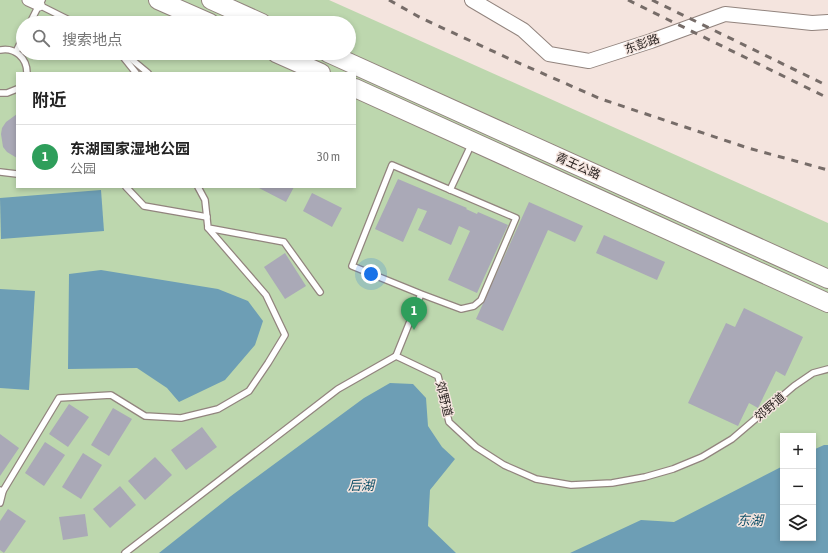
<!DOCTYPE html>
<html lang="zh">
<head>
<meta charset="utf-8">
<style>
  body { margin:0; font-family:"Asap Condensed","Noto Sans SC",sans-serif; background:#f2f2f2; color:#222 }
  .controls { position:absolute; right:12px; bottom:12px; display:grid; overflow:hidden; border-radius:0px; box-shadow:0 2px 6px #0003 }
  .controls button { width:36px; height:36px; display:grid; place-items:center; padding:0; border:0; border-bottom:1px solid #e0e0e0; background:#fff; color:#222; font:20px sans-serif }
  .you { position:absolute; left:371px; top:274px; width:14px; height:14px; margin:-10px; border:3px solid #fff; border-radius:50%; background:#1a73e8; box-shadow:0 0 0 6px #1a73e833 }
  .badge { display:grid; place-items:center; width:26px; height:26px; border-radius:50%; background:#cd3d4b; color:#fff; font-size:13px; font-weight:700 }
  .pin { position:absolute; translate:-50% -33px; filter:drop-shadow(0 1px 2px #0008) }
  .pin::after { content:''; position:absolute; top:21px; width:14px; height:12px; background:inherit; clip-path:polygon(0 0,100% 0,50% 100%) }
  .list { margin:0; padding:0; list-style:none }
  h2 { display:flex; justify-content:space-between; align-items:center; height:52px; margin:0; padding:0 16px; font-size:17px }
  h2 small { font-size:13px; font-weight:400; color:#767676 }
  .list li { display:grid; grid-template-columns:26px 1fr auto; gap:12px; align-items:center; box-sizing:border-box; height:64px; padding:0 16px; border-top:1px solid #e0e0e0 }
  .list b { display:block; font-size:15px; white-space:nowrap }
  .list p { margin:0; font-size:13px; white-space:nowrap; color:#767676 }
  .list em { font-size:13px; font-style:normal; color:#767676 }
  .icon { flex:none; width:22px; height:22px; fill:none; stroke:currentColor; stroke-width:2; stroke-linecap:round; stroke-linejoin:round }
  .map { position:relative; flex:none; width:828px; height:553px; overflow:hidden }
  .search { position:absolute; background:#fff; box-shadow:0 2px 6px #0003; left:16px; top:16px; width:340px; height:44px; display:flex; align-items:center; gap:10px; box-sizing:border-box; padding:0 14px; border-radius:22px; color:#767676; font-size:15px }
  .panel { position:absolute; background:#fff; box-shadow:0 2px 6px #0003; left:16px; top:72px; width:340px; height:116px; border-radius:0px }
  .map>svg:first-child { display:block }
  .green { fill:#bdd7ae; fill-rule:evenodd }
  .water { fill:#6d9eb5 }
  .building { fill:#aaa9b7 }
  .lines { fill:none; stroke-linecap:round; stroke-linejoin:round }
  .service-casing { stroke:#92847e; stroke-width:8 }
  .minor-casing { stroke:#92847e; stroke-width:13 }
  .tertiary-casing { stroke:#92847e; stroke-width:16 }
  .primary-casing { stroke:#92847e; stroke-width:20 }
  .service { stroke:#fff; stroke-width:5.5 }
  .minor { stroke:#fff; stroke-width:11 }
  .tertiary { stroke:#fff; stroke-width:14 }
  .primary { stroke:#fff; stroke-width:18 }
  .rail { stroke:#766c68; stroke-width:3; stroke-dasharray:7 7; stroke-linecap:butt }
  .labels { text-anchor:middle; stroke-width:3; stroke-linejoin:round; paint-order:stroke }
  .street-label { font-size:12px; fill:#241e1c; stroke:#f4e4de }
  .water-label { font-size:13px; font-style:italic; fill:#0d4f68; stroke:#f4e4de }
</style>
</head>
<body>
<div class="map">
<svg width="828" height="553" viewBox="0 0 828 553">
  <rect width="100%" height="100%" fill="#f4e4de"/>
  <path class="green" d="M0 0H329L828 223V553H0ZM23 23H349V53H23ZM17 73H355V187H17ZM783 436H813V538H783Z"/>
  <g class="water">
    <polygon points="101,190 104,231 1,239 0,198"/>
    <polygon points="101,270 218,289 248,301 263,321 255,345 225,380 179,402 167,388 137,368 68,369 69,274"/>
    <polygon points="0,289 35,291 29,390 0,388"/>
    <polygon points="390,383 413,384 426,398 428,426 442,447 455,459 430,490 428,526 456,553 159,553 231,496 364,398"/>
    <polygon points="824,445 828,445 828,553 570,553 641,520 674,522 783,466 783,538 813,538 813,450"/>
  </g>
  <g class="building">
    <polygon points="17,114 17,158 7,152 3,147 1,134 2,128 6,122"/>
    <polygon points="398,179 467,208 466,209 477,214 478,212 508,225 477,293 448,280 470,231 459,226 451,245 418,230 427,211 418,208 403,242 375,229"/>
    <polygon points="257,187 294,187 286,202"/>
    <polygon points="312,193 342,208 332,227 303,211"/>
    <polygon points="529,202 583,226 575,242 548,230 503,331 476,319"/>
    <polygon points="604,235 665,262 657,280 596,253"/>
    <polygon points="285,253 306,286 285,299 264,267"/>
    <polygon points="744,308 803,337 785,376 776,371 758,408 749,403 738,426 688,403 726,323 735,327"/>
    <polygon points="69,404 89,417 68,447 49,434"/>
    <polygon points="113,408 132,419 109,456 91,445"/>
    <polygon points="202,427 217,447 186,470 171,450"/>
    <polygon points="0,434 19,448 0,476"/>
    <polygon points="45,442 65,455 44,486 25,473"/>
    <polygon points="83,453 102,465 81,499 62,487"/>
    <polygon points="155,457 172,475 145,500 128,481"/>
    <polygon points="120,486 136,505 110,528 93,509"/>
    <polygon points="8,509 26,521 4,553 0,550 0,521"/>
    <polygon points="85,514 88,536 63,540 59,517"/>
  </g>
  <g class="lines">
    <defs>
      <g id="service">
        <polyline points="42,0 39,5 75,23"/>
        <polyline points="30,23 39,5"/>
        <path d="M0 50C15 47 27 58 27 73"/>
        <polyline points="16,52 23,37"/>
        <polyline points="120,53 136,73"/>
        <polyline points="124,53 148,73"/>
        <polyline points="0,93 7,93 17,89"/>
        <polyline points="0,172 17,174"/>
        <polyline points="126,187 144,206 207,217"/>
        <polyline points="198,187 205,200 208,228 284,242 320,292"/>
        <polyline points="450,190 472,143"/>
        <polyline points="396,356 421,294 461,309 474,306 481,300 516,218 392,165 352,266 421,294"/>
        <polyline points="0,490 3,491 59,398 111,395 145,416 181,418 218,409 249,391 268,363 285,335 266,295 208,228"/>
        <polyline points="0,503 3,491"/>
        <polyline points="125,553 338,389 396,356 438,376 449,422 476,447 504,465 536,479 571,485 612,483 645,477 673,469 702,457 732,439 794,386 813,373 828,369"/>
      </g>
      <polyline id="minor" points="28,0 39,5"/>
      <polyline id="tertiary" points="472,0 523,30 549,54 589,61 651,41 725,14 812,23 828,22"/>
      <g id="primary">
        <polyline points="158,0 210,23"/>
        <polyline points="211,0 262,23"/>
        <polyline points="276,53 321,73"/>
        <polyline points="328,53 828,279"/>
        <polyline points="355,88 828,303"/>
      </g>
    </defs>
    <use href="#service" class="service-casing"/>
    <use href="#minor" class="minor-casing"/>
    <use href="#tertiary" class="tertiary-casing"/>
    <use href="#primary" class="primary-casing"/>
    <use href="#service" class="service"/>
    <use href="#minor" class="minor"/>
    <use href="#tertiary" class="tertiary"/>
    <use href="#primary" class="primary"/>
    <g class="rail">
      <polyline points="389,0 421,18 512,60 601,99 748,148 828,170"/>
      <polyline points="628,0 828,98"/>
      <polyline points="652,0 828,86"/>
    </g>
  </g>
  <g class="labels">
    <g class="street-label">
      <text transform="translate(642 44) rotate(-19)" y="4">东彭路</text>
      <text transform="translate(578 166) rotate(24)" y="4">青王公路</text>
      <text transform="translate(444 399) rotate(76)" y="4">郊野道</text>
      <text transform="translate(770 407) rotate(-41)" y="4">郊野道</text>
    </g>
    <g class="water-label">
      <text x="361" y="490">后湖</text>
      <text x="750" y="525">东湖</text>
    </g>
  </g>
</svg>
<div class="controls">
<button>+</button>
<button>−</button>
<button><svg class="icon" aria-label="layers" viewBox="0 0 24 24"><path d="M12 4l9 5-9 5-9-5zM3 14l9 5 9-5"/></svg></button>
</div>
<div class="you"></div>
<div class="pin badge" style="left:414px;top:330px;background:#2e9e5b">1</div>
<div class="search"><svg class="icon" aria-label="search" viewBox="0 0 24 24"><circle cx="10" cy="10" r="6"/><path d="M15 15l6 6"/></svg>搜索地点</div>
<section class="panel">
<h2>附近<small></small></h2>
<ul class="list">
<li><span class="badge" style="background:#2e9e5b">1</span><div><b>东湖国家湿地公园</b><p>公园</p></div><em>30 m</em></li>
</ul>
</section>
</div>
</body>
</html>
